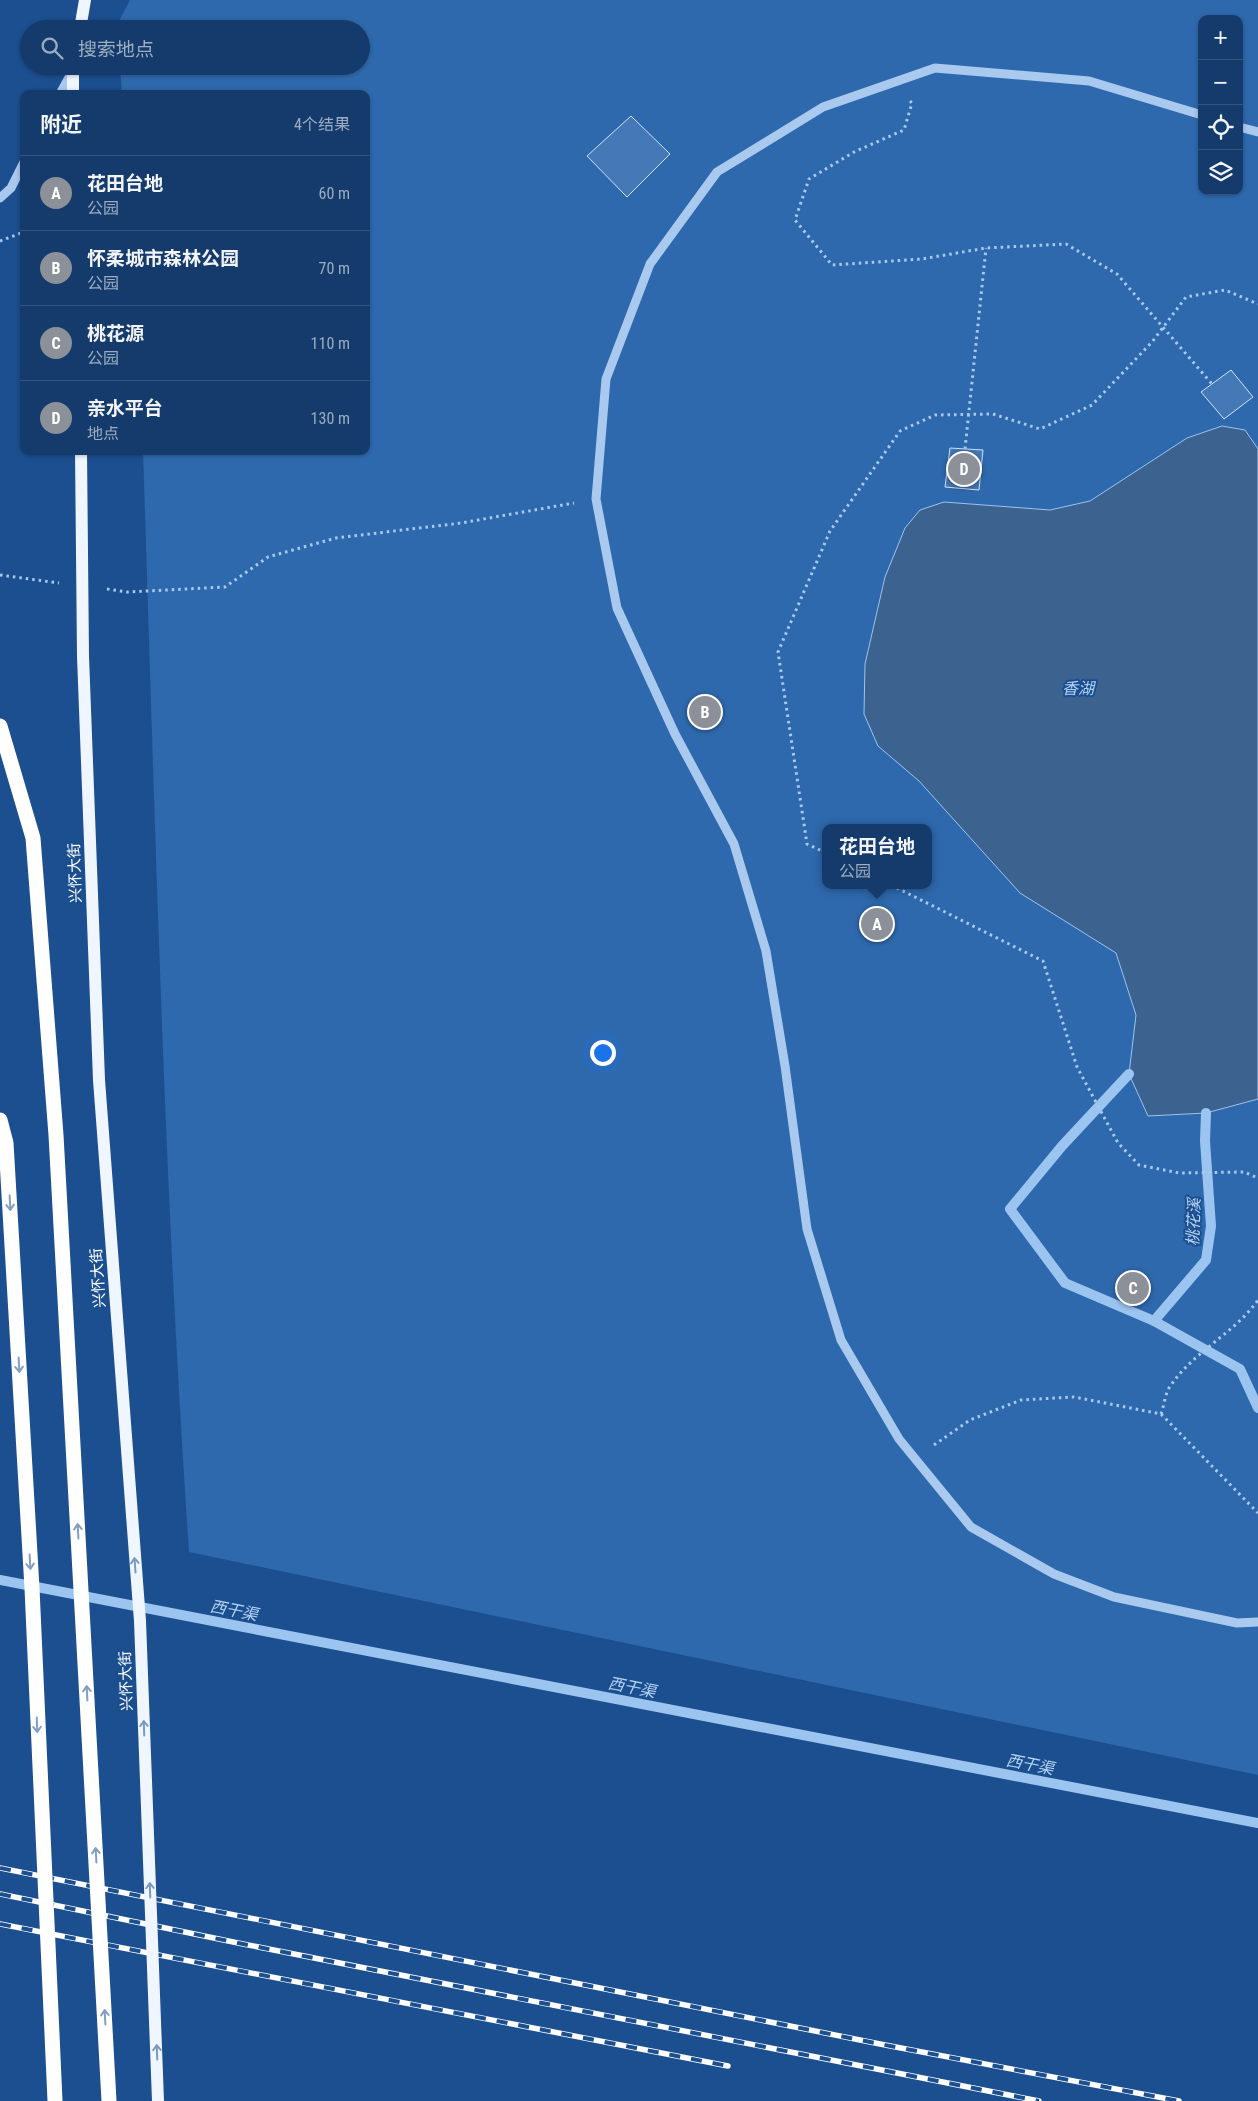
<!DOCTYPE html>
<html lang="zh">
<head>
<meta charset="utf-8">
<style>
  body { margin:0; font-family:"Roboto Condensed","Noto Sans SC",sans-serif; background:#1d4271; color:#f1f3f6 }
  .controls { position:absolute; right:15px; top:15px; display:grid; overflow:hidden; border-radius:10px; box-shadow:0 1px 4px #0004 }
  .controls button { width:45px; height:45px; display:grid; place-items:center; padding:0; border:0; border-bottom:1px solid #33557e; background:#143b6b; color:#f1f3f6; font:25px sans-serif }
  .you { position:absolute; left:602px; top:1052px; width:18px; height:18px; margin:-12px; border:4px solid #fff; border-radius:50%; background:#1a73e8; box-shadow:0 0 0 8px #1a73e833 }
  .badge { display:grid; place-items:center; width:32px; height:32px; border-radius:50%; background:#8c9099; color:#fff; font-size:16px; font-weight:700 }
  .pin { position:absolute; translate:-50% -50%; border:2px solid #fff; box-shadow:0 1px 5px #0006 }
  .popup { position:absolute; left:822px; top:824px; width:110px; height:65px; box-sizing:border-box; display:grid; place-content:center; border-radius:10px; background:#143b6b; filter:drop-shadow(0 1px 4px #0005); font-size:16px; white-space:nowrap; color:#9dadc1 }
  .popup b { font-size:19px; color:#f1f3f6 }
  .popup::after { content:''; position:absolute; left:50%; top:100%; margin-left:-10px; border:10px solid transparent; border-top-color:#143b6b }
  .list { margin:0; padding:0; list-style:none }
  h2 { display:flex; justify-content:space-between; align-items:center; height:65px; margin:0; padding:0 20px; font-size:21px }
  h2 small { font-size:16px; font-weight:400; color:#9dadc1 }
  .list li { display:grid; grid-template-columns:32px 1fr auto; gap:15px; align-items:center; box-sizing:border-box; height:75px; padding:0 20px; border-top:1px solid #33557e }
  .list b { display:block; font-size:19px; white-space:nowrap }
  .list p { margin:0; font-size:16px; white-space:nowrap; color:#9dadc1 }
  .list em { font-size:16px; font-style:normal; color:#9dadc1 }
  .icon { flex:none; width:28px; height:28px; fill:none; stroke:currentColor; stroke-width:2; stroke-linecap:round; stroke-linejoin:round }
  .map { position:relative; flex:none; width:1258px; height:2101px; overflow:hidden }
  .search { position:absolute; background:#143b6b; box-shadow:0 1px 4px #0004; left:20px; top:20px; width:350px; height:55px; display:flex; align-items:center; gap:12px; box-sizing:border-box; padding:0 18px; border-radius:28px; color:#9dadc1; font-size:19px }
  .panel { position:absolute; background:#143b6b; box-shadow:0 1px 4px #0004; left:20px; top:90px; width:350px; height:365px; border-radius:10px }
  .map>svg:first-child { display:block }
  .green { fill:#2e69ad; fill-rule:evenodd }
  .water { fill:#3c6290; stroke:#9cc4f0 }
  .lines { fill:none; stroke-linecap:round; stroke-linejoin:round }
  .stream { stroke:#9cc4f0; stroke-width:10 }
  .building { fill:#4478b7; stroke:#cfe3fa }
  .path { stroke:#a9c9ee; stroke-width:3; stroke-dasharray:2.5 4; stroke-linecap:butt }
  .minor { stroke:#a9c9ee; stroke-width:9 }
  .major { stroke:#f0f6ff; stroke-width:12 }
  .rail-casing { stroke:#fff; stroke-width:5.5 }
  .rail { stroke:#1b4f8f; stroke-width:4; stroke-dasharray:11; stroke-linecap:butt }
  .major-bridge { stroke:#f0f6ff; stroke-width:12 }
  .highway-bridge { stroke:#fff; stroke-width:15 }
  .oneway { stroke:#829ec1 }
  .oneway2 { stroke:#7b9ac1 }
  .labels { text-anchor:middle; stroke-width:4; stroke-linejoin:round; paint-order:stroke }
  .street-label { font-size:15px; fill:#fff; stroke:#1b4f8f }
  .water-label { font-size:16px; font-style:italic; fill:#b5d3f5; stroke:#1b4f8f }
</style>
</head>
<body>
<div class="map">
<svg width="1258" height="2101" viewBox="0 0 1258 2101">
  <rect width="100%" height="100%" fill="#1b4f8f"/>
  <path class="green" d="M130 0H1258V1775L189 1552C164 1186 155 818 143 451H366V94H122L120 66H361V29H118V23ZM1202 19H1239V191H1202ZM826 828H928V885H826Z"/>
  <polygon class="water" points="1222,426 1245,430 1258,449 1258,1099 1206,1113 1148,1116 1129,1074 1136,1015 1116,953 1020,893 919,781 878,746 864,714 865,664 885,577 905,528 920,510 944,502 1050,510 1090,501 1187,438"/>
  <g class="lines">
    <g class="stream">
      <polyline points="1129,1074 1062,1146 1010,1209 1065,1283 1154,1321"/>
      <polyline points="1206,1113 1205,1141 1211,1226 1206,1260 1154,1321 1240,1369 1258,1408"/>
      <polyline points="0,1580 1258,1823"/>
    </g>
  </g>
  <g class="building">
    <polygon points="631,116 670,154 627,197 587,156"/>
    <polygon points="1231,370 1253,397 1224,419 1201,392"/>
    <polygon points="950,448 983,450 979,490 945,487"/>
  </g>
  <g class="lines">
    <g class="path">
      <polyline points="910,101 912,103 904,130 854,152 809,179 795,220 832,265 922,259 986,248 1066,244 1117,274 1212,384"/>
      <polyline points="0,241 24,232"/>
      <polyline points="965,449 986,248"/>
      <polyline points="0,575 59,583"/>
      <polyline points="107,589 127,592 225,587 268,557 336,538 461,523 574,503"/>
      <polyline points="826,853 807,844 778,652 830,531 900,431 935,415 993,414 1040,429 1092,405 1152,342 1186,297 1225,290 1258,304"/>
      <polyline points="891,885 1043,961 1077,1067 1118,1143 1139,1165 1179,1173 1244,1172 1258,1178"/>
      <path d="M1161 1414C1164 1406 1165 1395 1169 1388 1193 1351 1233 1335 1258 1300"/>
      <polyline points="934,1445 970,1420 1021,1400 1074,1397 1161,1414 1258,1513"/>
    </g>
    <g class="minor">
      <polyline points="60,94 72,72"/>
      <polyline points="1202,115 1089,81 935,68 823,107 717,172 650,264 606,379 596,499 617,608 675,734 734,844 766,951 785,1066 807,1229 841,1340 899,1439 971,1527 1054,1574 1114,1597 1237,1623 1258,1622"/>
      <polyline points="1239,127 1258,132"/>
      <polyline points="0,198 11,188 24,162"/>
    </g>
    <g class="major">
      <polyline points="80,29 85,0"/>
      <polyline points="73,94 73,66"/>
    </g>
    <defs>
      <g id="rail">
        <polyline points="0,1868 880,2044 1179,2101"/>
        <polyline points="0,1894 243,1944 1039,2101"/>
        <polyline points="0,1924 728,2066"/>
      </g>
    </defs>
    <use href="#rail" class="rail-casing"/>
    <use href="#rail" class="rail"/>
    <polyline class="major-bridge" points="81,451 83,656 99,1080 140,1621 158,2101"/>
    <g class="highway-bridge">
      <polyline points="0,726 33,838 56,1135 109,2101"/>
      <polyline points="0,1120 6,1143 32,1588 55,2101"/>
    </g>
  </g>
  <defs><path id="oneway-shaft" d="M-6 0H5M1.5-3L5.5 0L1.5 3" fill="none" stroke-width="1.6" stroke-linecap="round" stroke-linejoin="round" transform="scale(1.25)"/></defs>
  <g class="oneway">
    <use href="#oneway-shaft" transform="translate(10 1203) rotate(87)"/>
    <use href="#oneway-shaft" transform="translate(19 1365) rotate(87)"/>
    <use href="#oneway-shaft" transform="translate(78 1531) rotate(-93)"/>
    <use href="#oneway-shaft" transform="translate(30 1562) rotate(87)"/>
    <use href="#oneway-shaft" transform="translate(87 1693) rotate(-93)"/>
    <use href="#oneway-shaft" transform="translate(37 1725) rotate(88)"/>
    <use href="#oneway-shaft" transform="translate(96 1855) rotate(-93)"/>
    <use href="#oneway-shaft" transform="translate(105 2017) rotate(-93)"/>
  </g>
  <g class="oneway2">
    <use href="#oneway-shaft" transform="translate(135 1565) rotate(-94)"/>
    <use href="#oneway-shaft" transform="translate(144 1728) rotate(-92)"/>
    <use href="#oneway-shaft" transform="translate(150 1890) rotate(-92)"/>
    <use href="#oneway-shaft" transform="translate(157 2052) rotate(-92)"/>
  </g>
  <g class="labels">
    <g class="street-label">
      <text transform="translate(75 873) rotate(-92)" y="5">兴怀大街</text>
      <text transform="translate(98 1278) rotate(-94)" y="5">兴怀大街</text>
      <text transform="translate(126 1681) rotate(-92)" y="5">兴怀大街</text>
    </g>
    <g class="water-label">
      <text x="1078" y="694">香湖</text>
      <text transform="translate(1193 1222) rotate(-88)" y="6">桃花溪</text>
      <text transform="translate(234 1610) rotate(11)" y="6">西干渠</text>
      <text transform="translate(632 1687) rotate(11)" y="6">西干渠</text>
      <text transform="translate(1030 1764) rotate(11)" y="6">西干渠</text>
    </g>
  </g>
</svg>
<div class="controls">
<button>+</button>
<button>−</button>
<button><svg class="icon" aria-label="locate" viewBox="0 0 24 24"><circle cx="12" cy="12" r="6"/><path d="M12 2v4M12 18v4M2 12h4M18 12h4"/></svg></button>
<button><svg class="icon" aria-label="layers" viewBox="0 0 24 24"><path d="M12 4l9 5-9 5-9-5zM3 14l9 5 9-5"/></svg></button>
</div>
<div class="you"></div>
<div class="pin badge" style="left:877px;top:924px">A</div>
<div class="popup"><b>花田台地</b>公园</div>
<div class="pin badge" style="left:705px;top:712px">B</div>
<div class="pin badge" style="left:1133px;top:1288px">C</div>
<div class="pin badge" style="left:964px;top:469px">D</div>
<div class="search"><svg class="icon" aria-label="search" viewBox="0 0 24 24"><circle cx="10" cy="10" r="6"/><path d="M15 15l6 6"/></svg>搜索地点</div>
<section class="panel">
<h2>附近<small>4个结果</small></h2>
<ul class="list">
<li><span class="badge">A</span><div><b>花田台地</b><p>公园</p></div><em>60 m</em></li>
<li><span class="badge">B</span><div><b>怀柔城市森林公园</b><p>公园</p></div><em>70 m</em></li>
<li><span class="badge">C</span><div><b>桃花源</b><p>公园</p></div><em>110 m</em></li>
<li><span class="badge">D</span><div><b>亲水平台</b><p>地点</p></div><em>130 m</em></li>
</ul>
</section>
</div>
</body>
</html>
